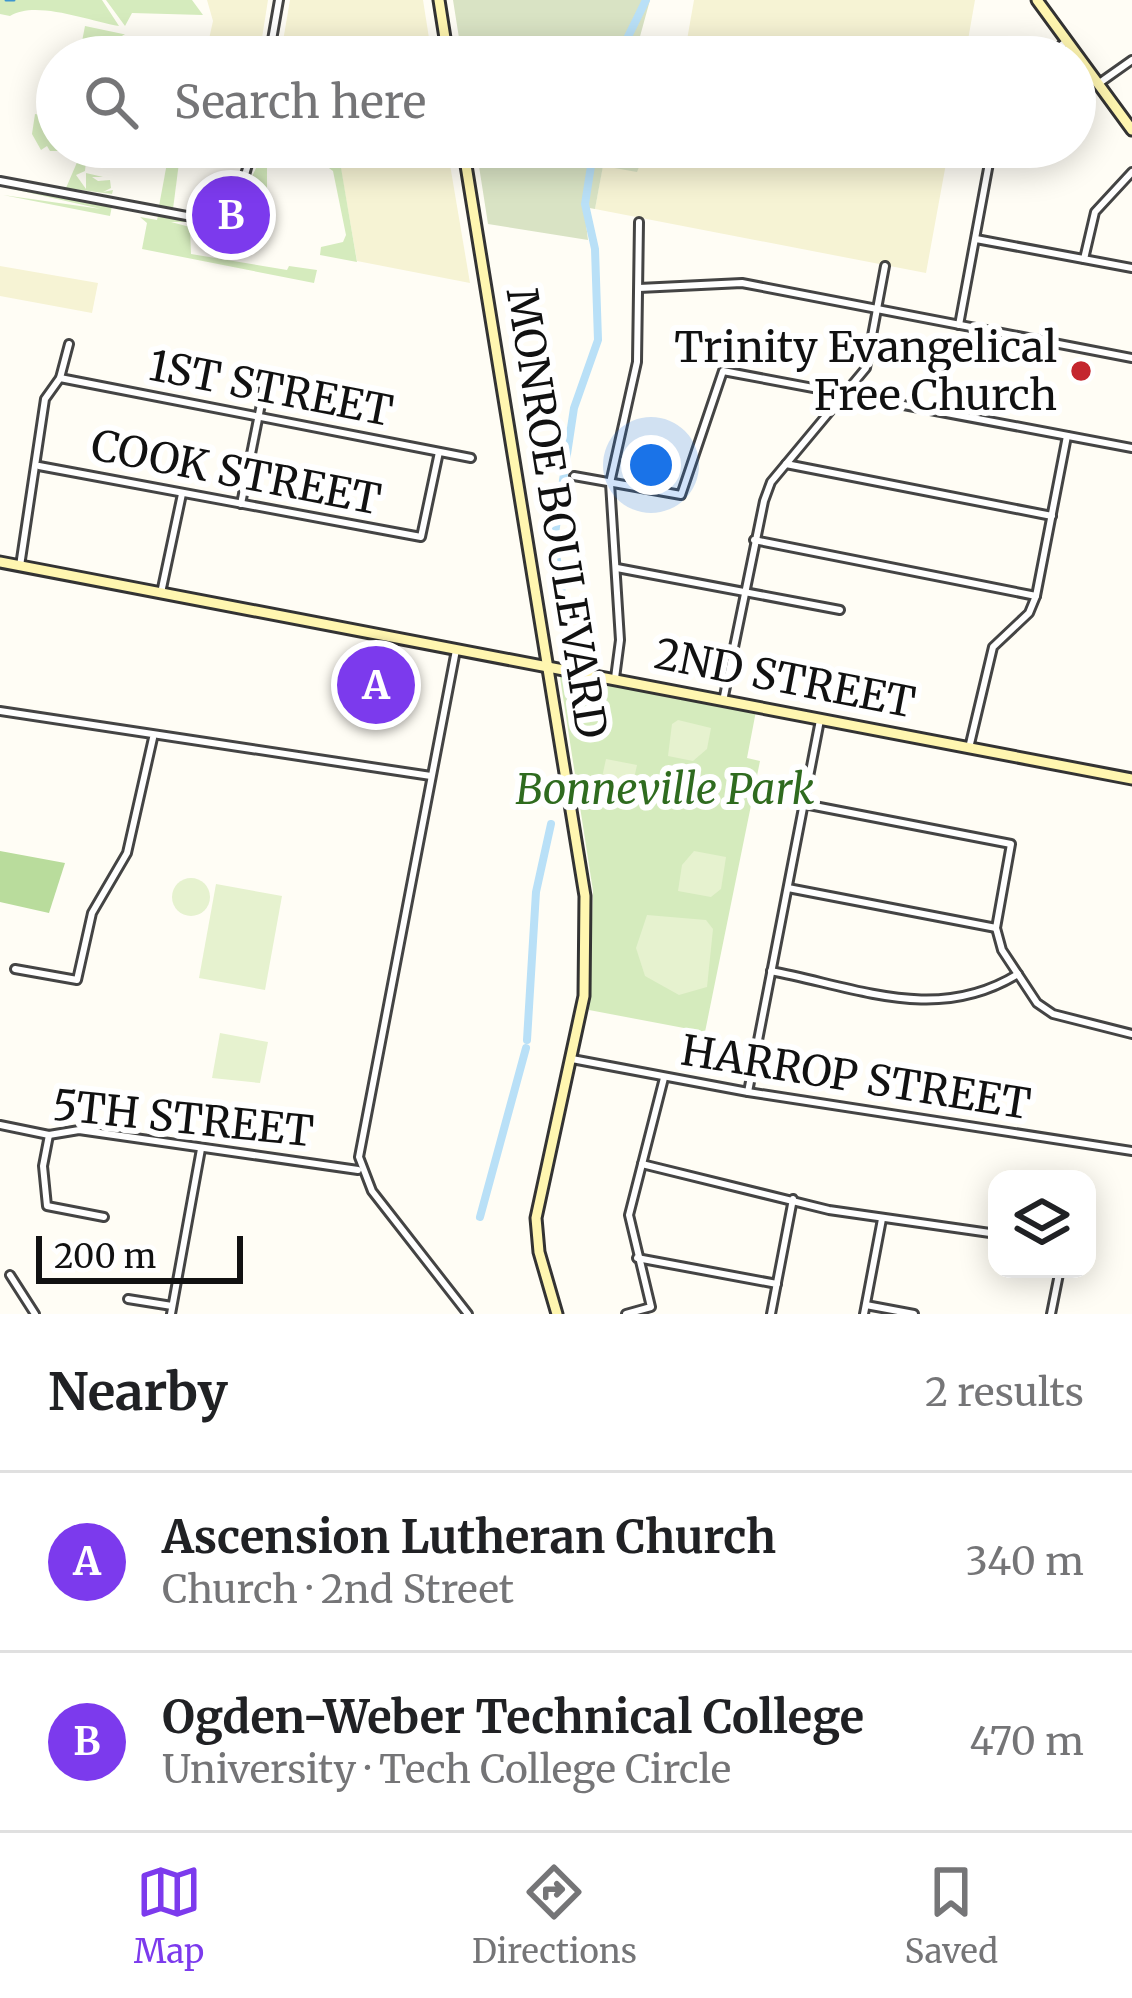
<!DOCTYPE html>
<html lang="en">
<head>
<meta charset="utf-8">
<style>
  body { margin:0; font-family:Merriweather,serif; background:#f6f6f6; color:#202124 }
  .controls { position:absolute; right:36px; bottom:36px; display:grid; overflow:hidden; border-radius:24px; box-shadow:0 6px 30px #0003 }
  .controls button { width:108px; height:108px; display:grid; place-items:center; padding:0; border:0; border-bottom:3px solid #e0e0e0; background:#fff; color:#202124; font:60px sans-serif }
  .scale { position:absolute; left:36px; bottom:30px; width:207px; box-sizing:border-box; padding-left:12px; border:6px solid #111; border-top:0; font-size:33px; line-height:42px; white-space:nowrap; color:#111; -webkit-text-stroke:9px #fff; paint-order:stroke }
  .you { position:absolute; left:651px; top:465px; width:42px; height:42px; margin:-30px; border:9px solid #fff; border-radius:50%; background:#1a73e8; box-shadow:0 0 0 18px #1a73e833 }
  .badge { display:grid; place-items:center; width:78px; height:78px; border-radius:50%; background:#7c3aed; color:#fff; font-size:39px; font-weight:700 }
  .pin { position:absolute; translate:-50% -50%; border:6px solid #fff; box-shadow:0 3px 12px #0006 }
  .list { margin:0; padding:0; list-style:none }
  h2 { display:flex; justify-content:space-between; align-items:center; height:156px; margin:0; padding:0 48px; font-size:51px }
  h2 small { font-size:39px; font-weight:400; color:#757577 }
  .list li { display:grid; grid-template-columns:78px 1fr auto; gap:36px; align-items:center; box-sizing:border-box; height:180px; padding:0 48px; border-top:3px solid #e0e0e0 }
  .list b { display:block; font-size:45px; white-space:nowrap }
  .list p { margin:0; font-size:39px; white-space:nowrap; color:#757577 }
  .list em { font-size:39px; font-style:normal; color:#757577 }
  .icon { flex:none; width:66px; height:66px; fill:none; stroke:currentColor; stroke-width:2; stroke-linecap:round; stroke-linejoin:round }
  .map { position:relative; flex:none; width:1132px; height:1314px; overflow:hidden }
  .search { position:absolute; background:#fff; box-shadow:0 6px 30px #0003; left:36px; right:36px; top:36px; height:132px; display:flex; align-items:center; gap:30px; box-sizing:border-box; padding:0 42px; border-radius:66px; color:#757577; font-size:45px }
  .sheet { height:516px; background:#fff }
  nav { display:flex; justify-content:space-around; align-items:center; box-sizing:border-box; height:168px; border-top:3px solid #e0e0e0; background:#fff; font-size:33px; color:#757577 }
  nav a { display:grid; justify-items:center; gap:6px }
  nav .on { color:#7c3aed }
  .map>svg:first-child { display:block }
  .farmland { fill:#f6f3d4 }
  .green { fill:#d5ebbd }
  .forest { fill:#b9dc9c }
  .cemetery { fill:#d9e3c4 }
  .pitch { fill:#e6f2cf }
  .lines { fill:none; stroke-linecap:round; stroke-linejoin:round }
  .stream { stroke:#3f96cf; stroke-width:3 }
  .canal { stroke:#b9e0f7; stroke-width:8 }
  .street-casing { stroke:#444; stroke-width:12 }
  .secondary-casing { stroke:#333; stroke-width:15 }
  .street { stroke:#fff; stroke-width:6 }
  .secondary { stroke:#fff6b0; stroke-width:9 }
  .poi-dot { fill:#c4262e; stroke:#fff; stroke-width:4.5 }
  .labels { text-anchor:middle; stroke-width:12; stroke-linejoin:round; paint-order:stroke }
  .poi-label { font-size:42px; fill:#111; stroke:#fff; text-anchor:end }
  .street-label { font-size:42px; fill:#111; stroke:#fff }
  .park-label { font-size:42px; font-style:italic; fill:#2f6b1f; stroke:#fff }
</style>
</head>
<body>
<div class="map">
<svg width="1132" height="1314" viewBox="0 0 1132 1314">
  <rect width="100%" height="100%" fill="#fffdf5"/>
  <g class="farmland">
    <polygon points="207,0 268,0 259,57 205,57 213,21"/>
    <polygon points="290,0 423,0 432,57 310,57 282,47"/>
    <polygon points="694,0 975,0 965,57 684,57"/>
    <polygon points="337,147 447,147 470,283 357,261"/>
    <polygon points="647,147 949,147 926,273 595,209 603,165 642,167"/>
    <polygon points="0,266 98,283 92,313 0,296"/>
  </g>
  <g class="green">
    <path d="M0 0H102L119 26C86 20 35 0 10 16L0 14Z"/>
    <polygon points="106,0 192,0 203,15 132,13 125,26"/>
    <polygon points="85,26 123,34 125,34 111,43 95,40 91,57 79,57"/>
    <polygon points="35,114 57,118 57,147 71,151 50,151 47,146 41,150 32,134"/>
    <polygon points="170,147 181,147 173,209 159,206"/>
    <polygon points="265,147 339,156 357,262 320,255 321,247 343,242 346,235 333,171 322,163 264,153"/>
    <polygon points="78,160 86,161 85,171 76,175 86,189 86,173 103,177 92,177 98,181 110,180 111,188 103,192 113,190 112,194 66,188"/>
    <polygon points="258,164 267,165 267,198 259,201 248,190 258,204 255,209 242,197"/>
    <polygon points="4,187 112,206 110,216 3,195 101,209"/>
    <polygon points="236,204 252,217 245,220 240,249 198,242 200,225 210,223 201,220"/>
    <polygon points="158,216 190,222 171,222 190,227 191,254 287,270 289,266 317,270 314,283 142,249 147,223 140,217 157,220"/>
    <polygon points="559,671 756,711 747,758 760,761 705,1032 589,1010 593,891"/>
  </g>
  <polygon class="forest" points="0,851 65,863 49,913 0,902"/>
  <g class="cemetery">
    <polygon points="453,0 650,0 636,51 639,57 462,57"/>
    <polygon points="476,147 647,147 637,172 603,166 595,209 584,207 588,240 488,224"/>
  </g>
  <g class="pitch">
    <polygon points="678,720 711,728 707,749 693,761 668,756 672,724"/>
    <polygon points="606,759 637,765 632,788 601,782"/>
    <polygon points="694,851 726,857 721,889 711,897 678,891 682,865"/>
    <circle cx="191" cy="897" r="19"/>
    <polygon points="216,884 282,896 265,990 199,978"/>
    <polygon points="647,915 706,920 713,929 707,987 679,995 645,976 636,948"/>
    <polygon points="220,1033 268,1042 260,1083 212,1078"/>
  </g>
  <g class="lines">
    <polyline class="stream" points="6,0 14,0"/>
    <g class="canal">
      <polyline points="618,57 646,0"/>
      <polyline points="572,660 554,540 574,408 598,340 595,249 585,204 594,147"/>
      <polyline points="527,1040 536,892 551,824"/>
      <polyline points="480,1217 526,1048"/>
    </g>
    <defs>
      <g id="street">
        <polyline points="269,57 279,0"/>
        <polyline points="1046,57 1067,41"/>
        <polyline points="1098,84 1132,60"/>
        <polyline points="0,181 192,217 218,212 239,196 253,147"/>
        <polyline points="976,239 1132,268"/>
        <polyline points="1084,259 1095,212 1132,172"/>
        <polyline points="639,288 742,283 1132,358"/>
        <polyline points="959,325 992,147"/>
        <polyline points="60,378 471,458"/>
        <polyline points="786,464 1052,516"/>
        <polyline points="39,466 421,537 439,452"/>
        <polyline points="574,476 681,495 723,371 1132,448"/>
        <polyline points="241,504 267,374"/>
        <polyline points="754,540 1036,596"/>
        <polyline points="20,566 45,399 60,378 69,344"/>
        <polyline points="617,568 840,610"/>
        <polyline points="161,593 182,494"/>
        <polyline points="456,650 359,1157 372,1191 468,1314"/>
        <polyline points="615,678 620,640 610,483 637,362 639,222"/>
        <polyline points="723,701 764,501 771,482 866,368 885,266"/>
        <polyline points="0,711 431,776"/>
        <polyline points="969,748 993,647 1029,613 1036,596 1067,436"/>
        <polyline points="804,804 1011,844 996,928 1002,950 1037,1003 1053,1014 1132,1034"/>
        <polyline points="788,888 996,928"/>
        <polyline points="15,969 77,980 92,913 127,853 153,738"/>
        <path d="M771 971C859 988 937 1024 1018 974"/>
        <polyline points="572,1059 748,1092 1132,1151"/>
        <polyline points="748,1092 820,720"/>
        <polyline points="0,1125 49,1135 79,1130 358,1170"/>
        <polyline points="49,1135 43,1166 47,1206 104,1217"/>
        <polyline points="642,1164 829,1210 997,1234"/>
        <polyline points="637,1258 777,1284"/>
        <polyline points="10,1275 35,1314"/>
        <polyline points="128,1299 172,1306"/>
        <polyline points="866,1305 914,1314"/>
        <polyline points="171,1314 201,1149"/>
        <polyline points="626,1314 651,1307 629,1215 664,1078"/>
        <polyline points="771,1314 793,1199"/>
        <polyline points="864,1314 882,1219"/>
        <polyline points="1051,1314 1060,1269"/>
      </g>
      <g id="secondary">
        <polyline points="439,0 448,57"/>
        <polyline points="1037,0 1132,130"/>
        <polyline points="463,147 585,896 584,996 536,1218 539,1252 557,1314"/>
        <polyline points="0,562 1132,779"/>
      </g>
    </defs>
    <use href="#street" class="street-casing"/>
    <use href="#secondary" class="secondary-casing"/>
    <use href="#street" class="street"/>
    <use href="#secondary" class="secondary"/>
  </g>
  <circle class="poi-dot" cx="1081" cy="371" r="12"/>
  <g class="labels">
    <g class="poi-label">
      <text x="1057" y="362">Trinity Evangelical<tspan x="1057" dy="48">Free Church</tspan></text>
    </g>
    <g class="street-label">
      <text transform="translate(271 388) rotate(11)" y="15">1ST STREET</text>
      <text transform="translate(236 472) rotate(11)" y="15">COOK STREET</text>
      <text transform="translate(557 513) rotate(81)" y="15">MONROE BOULEVARD</text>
      <text transform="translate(785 678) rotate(11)" y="15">2ND STREET</text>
      <text transform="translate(856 1077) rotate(9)" y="15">HARROP STREET</text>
      <text transform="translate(183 1118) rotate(6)" y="15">5TH STREET</text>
    </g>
    <g class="park-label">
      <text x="665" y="804">Bonneville Park</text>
    </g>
  </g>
</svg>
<div class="controls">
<button><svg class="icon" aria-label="layers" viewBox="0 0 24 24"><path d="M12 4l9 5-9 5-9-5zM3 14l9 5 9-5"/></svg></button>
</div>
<div class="scale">200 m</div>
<div class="you"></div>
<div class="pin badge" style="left:376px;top:685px">A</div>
<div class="pin badge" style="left:231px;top:215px">B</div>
<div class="search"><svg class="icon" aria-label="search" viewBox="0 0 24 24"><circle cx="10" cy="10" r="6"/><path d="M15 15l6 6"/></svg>Search here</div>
</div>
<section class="sheet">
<h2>Nearby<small>2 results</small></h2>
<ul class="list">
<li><span class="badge">A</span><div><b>Ascension Lutheran Church</b><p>Church · 2nd Street</p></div><em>340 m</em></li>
<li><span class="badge">B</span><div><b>Ogden-Weber Technical College</b><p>University · Tech College Circle</p></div><em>470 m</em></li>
</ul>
</section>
<nav>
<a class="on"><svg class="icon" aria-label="map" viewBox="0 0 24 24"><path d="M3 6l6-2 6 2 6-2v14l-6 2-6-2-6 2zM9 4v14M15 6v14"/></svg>Map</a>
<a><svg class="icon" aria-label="directions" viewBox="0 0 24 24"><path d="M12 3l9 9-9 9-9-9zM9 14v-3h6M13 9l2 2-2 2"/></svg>Directions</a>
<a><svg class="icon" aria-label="saved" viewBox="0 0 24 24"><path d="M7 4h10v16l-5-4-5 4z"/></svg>Saved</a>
</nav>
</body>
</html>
